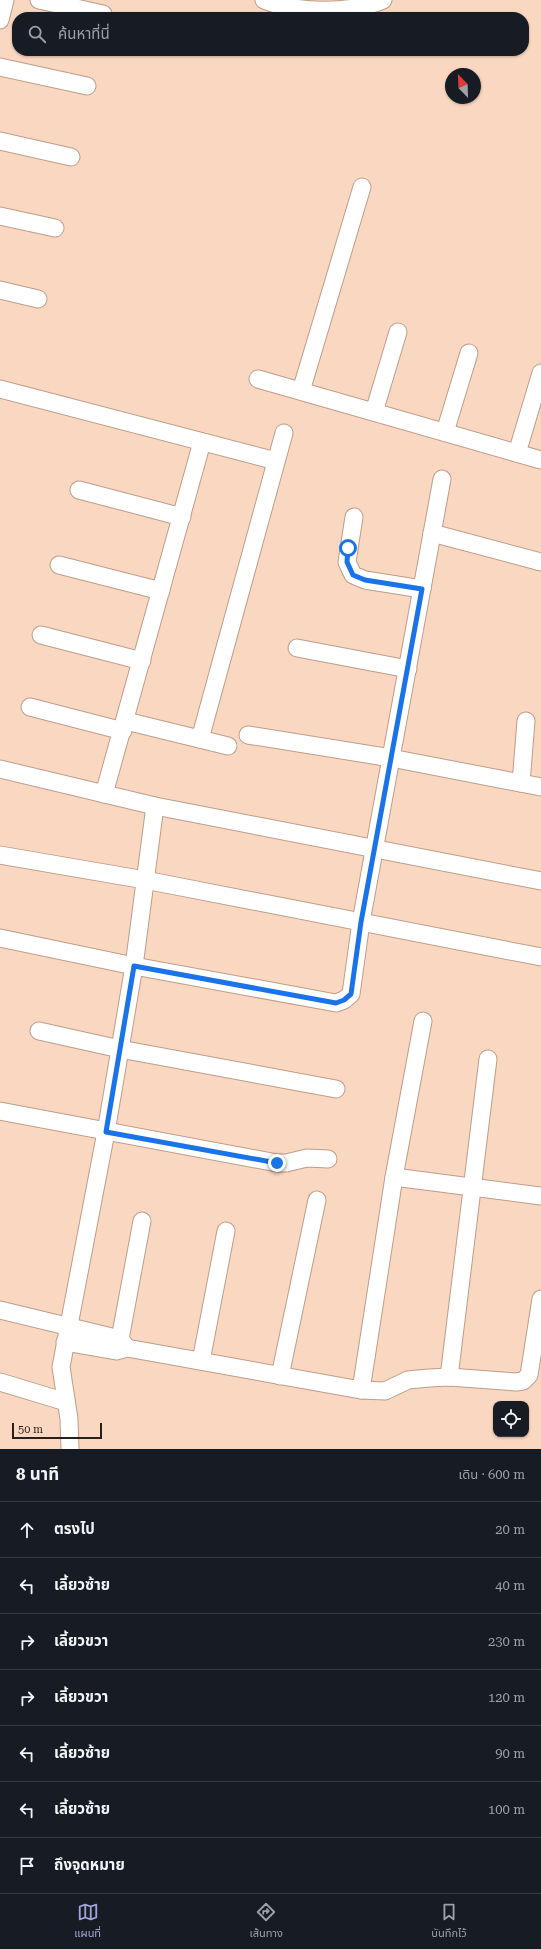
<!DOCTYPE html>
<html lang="th">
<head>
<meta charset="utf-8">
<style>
  body { margin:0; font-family:"Roboto Serif","Noto Sans Thai",serif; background:#20242c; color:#f1f3f6 }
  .controls { position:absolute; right:12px; bottom:12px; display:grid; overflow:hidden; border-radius:8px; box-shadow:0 1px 3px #0004 }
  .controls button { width:36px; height:36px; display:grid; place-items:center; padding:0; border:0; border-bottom:1px solid #363941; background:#171b24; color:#f1f3f6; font:20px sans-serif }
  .compass { position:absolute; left:445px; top:68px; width:36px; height:36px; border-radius:50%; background:#171b24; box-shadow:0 1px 3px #0004; rotate:337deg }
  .scale { position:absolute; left:12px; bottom:10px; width:90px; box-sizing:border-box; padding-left:4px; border:2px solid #2c1f17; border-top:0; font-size:11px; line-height:14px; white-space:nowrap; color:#2c1f17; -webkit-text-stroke:3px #fad7c1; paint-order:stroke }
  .stop { position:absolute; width:12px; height:12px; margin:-9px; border:3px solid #1a73e8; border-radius:50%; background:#fff }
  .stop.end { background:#1a73e8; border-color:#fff; box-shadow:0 1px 4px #0008 }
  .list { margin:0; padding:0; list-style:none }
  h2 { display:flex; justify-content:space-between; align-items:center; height:52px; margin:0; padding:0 16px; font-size:17px }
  h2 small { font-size:13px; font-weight:400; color:#9ea1a6 }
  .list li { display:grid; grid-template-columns:26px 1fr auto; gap:12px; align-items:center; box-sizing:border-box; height:56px; padding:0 16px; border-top:1px solid #363941 }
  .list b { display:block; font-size:15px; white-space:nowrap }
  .list em { font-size:13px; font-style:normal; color:#9ea1a6 }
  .icon { flex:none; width:22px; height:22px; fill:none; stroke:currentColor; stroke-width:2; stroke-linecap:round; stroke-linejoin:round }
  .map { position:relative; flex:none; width:541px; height:1449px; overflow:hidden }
  .search { position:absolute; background:#171b24; box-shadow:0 1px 3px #0004; left:12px; right:12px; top:12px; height:44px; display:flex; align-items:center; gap:10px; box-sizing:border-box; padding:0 14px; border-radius:16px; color:#9ea1a6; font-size:15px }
  .sheet { height:444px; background:#171b24 }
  nav { display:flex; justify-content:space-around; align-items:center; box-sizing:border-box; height:56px; border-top:1px solid #363941; background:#171b24; font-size:11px; color:#9ea1a6 }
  nav a { display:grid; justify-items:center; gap:2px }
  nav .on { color:#a0a4da }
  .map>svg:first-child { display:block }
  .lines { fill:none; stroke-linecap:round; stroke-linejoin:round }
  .minor-casing { stroke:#be9d89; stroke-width:19 }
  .minor { stroke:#fff; stroke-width:17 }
  .route { stroke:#1a73e8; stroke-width:5 }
</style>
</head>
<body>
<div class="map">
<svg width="541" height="1449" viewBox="0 0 541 1449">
  <rect width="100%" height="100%" fill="#fad7c1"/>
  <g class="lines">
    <defs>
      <g id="minor">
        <polyline points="39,0 103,14"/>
        <path d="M264 0C295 13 351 14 383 0"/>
        <polyline points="0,20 5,0"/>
        <polyline points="0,67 87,86"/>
        <polyline points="0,141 71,157"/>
        <polyline points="0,216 55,228"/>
        <polyline points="0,290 38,299"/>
        <polyline points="258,379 541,460"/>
        <polyline points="0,389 276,461"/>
        <polyline points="301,391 362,187"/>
        <polyline points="374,412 398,332"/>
        <polyline points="445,432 469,353"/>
        <polyline points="517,453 541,373"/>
        <polyline points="79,490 182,517"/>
        <polyline points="354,517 347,562 353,575 365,580 422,589"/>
        <polyline points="432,533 541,562"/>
        <polyline points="59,565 161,591"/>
        <polyline points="41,635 142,661"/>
        <polyline points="297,648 408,669"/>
        <polyline points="30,707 123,731"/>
        <polyline points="126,721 228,746"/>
        <polyline points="248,735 391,758 541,787"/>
        <polyline points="200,739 284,433"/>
        <polyline points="0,769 155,806 541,881"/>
        <polyline points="521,783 526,721"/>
        <polyline points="104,794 202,442"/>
        <polyline points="0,855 145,880 541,957"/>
        <polyline points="0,938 134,966 336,1003 344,1000 351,994 361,922 442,479"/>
        <polyline points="39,1031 120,1049 336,1089"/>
        <polyline points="0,1111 277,1163 286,1163 307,1158 328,1159"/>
        <polyline points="394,1177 541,1196"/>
        <polyline points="0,1310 120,1339 127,1348"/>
        <polyline points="65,1342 116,1351 127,1348 361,1390 385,1391 408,1380 429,1378 449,1377 516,1382 523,1381 529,1375 541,1299"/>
        <polyline points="116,1349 120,1339 142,1221"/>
        <polyline points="201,1361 226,1231"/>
        <polyline points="280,1376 317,1200"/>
        <polyline points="449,1377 488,1059"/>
        <polyline points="0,1382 66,1402"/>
        <polyline points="361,1390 394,1177 423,1021"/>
        <polyline points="70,1449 69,1419 61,1367 106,1132 134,966 155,806"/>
      </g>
    </defs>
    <use href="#minor" class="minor-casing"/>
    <use href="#minor" class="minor"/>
  </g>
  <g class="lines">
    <polyline class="route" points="277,1163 106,1132 134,966 336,1003 344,1000 351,994 361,922 422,589 365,580 353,575 347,562 348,548"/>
  </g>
</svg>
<div class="controls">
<button><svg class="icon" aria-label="locate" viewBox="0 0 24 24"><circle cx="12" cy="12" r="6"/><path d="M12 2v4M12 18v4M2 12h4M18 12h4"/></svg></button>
</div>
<svg class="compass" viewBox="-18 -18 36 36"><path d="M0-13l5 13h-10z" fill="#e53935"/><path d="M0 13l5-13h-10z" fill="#9ea1a6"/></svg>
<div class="scale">50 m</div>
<div class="stop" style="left:348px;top:548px"></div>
<div class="stop end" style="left:277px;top:1163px"></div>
<div class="search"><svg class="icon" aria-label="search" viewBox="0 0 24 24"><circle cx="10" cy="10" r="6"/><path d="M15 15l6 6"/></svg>ค้นหาที่นี่</div>
</div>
<section class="sheet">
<h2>8 นาที<small>เดิน · 600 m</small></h2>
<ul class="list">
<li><svg class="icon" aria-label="ahead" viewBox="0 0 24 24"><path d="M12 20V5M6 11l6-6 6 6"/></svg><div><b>ตรงไป</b></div><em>20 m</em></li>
<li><svg class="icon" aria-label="left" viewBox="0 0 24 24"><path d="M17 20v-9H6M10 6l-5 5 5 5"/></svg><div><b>เลี้ยวซ้าย</b></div><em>40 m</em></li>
<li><svg class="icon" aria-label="right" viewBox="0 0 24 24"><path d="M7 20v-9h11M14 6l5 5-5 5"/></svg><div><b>เลี้ยวขวา</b></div><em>230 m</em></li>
<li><svg class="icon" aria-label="right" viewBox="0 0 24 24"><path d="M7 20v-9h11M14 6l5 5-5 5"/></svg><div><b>เลี้ยวขวา</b></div><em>120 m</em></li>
<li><svg class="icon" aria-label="left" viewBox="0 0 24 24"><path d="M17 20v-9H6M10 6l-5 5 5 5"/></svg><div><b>เลี้ยวซ้าย</b></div><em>90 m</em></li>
<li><svg class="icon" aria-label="left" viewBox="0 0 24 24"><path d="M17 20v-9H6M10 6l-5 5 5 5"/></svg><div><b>เลี้ยวซ้าย</b></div><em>100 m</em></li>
<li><svg class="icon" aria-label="arrive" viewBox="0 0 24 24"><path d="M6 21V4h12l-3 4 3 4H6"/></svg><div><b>ถึงจุดหมาย</b></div></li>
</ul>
</section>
<nav>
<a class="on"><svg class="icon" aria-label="map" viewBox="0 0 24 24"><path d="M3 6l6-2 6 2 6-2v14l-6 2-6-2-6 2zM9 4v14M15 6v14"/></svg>แผนที่</a>
<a><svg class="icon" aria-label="directions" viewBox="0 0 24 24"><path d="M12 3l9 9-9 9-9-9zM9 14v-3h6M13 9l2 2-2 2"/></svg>เส้นทาง</a>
<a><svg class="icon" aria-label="saved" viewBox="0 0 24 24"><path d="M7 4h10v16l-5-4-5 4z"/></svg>บันทึกไว้</a>
</nav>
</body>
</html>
